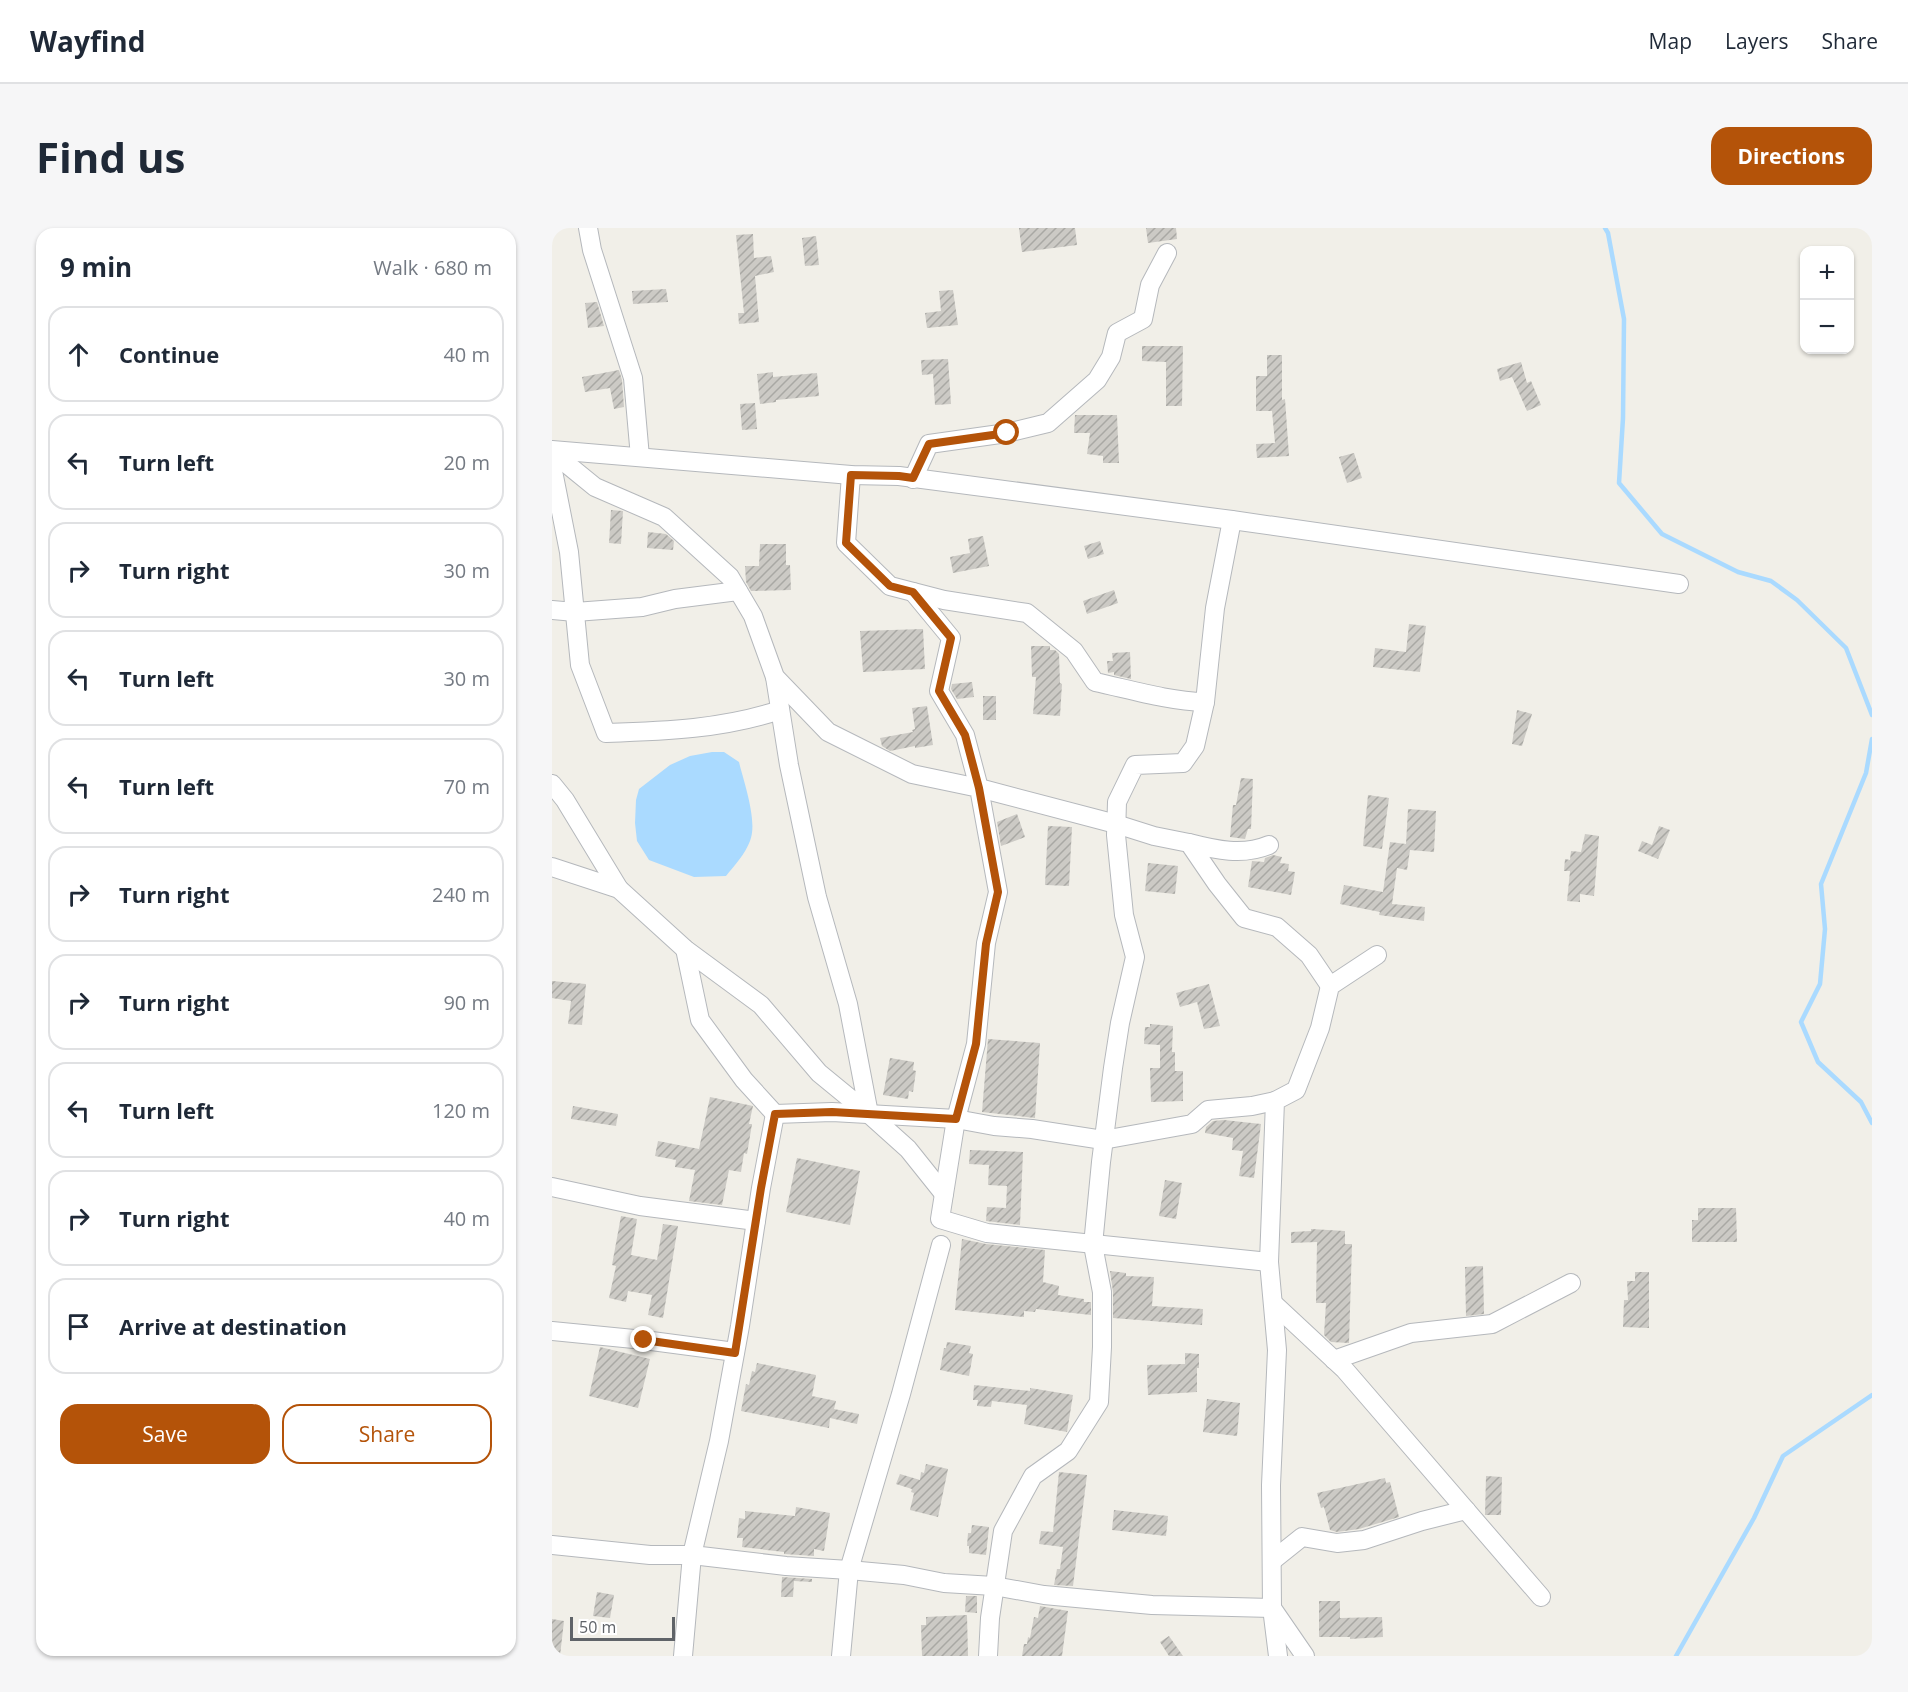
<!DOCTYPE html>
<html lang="en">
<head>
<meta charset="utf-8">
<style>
  body { margin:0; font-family:"Open Sans",sans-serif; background:#f6f6f7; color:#1f2937 }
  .controls { position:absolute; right:18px; top:18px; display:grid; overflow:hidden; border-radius:12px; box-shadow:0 2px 4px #0004 }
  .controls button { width:54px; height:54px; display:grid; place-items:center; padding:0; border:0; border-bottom:2px solid #e0e1e3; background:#fff; color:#1f2937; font:30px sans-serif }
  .scale { position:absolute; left:18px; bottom:15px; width:105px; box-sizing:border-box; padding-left:6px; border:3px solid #5f6368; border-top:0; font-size:16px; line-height:21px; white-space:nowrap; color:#5f6368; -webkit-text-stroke:4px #fff; paint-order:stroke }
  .stop { position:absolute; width:18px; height:18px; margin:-14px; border:4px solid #b45309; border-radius:50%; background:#fff }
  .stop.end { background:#b45309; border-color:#fff; box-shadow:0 2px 6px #0008 }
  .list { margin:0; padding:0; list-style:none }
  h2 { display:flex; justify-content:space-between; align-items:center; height:78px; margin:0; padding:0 24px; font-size:26px }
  h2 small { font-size:20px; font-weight:400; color:#747a83 }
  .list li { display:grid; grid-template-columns:39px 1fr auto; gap:18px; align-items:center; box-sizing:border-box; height:96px; margin:0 12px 12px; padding:0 12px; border:2px solid #e0e1e3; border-radius:18px }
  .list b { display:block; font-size:22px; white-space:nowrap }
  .list em { font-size:20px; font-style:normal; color:#747a83 }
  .actions { display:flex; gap:12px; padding:18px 24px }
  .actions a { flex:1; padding:14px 0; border:2px solid #b45309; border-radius:18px; text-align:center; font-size:21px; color:#b45309 }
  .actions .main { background:#b45309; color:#fff }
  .icon { flex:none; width:33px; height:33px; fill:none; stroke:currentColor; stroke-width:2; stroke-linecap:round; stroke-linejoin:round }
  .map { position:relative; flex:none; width:1320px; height:1428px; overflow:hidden; border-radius:18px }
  header { display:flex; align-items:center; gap:36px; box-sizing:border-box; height:84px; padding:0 30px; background:#fff; border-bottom:2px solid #e0e1e3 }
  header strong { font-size:28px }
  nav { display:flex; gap:33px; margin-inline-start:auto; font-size:21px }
  .intro { display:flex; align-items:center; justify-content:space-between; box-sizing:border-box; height:144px; padding:0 36px }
  h1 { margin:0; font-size:42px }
  .button { padding:15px 27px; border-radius:18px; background:#b45309; color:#fff; font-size:21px; font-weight:700 }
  main { display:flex; gap:36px; padding:0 36px }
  aside { flex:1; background:#fff; border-radius:18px; box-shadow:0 2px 4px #0004 }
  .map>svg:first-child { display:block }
  .water { fill:#aadaff }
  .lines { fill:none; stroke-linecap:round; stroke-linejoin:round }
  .stream { stroke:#aadaff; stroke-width:4.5 }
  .building { fill:url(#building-hatch) }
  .minor-casing { stroke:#b5b8bc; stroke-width:20 }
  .minor { stroke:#fff; stroke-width:18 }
  .route { stroke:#b45309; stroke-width:8 }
</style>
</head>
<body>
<header>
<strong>Wayfind</strong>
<nav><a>Map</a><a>Layers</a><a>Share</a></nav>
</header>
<div class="intro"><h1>Find us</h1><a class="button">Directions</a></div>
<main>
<aside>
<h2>9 min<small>Walk · 680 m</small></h2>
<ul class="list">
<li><svg class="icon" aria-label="ahead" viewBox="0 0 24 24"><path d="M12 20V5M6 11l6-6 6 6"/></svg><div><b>Continue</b></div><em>40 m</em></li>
<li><svg class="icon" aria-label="left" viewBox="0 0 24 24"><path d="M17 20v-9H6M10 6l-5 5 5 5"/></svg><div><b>Turn left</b></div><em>20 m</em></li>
<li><svg class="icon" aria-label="right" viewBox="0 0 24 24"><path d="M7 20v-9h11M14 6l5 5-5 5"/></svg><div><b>Turn right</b></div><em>30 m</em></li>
<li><svg class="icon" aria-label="left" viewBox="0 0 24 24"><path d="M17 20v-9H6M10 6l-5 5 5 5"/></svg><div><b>Turn left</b></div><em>30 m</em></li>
<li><svg class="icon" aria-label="left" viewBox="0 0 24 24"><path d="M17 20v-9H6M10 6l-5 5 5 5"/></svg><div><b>Turn left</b></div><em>70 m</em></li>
<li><svg class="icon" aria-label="right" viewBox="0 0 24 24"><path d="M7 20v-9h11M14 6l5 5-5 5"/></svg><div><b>Turn right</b></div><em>240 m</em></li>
<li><svg class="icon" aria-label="right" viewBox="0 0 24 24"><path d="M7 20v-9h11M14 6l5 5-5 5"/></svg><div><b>Turn right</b></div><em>90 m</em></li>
<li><svg class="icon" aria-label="left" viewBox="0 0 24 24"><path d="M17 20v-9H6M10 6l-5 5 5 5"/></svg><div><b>Turn left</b></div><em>120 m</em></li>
<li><svg class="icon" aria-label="right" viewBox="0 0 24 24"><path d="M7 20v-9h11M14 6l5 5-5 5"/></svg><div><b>Turn right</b></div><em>40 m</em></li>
<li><svg class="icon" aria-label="arrive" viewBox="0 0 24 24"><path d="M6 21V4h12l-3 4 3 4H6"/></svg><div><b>Arrive at destination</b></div></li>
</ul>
<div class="actions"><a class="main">Save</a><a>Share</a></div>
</aside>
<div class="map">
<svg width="1320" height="1428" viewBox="0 0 1320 1428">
  <defs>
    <pattern id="building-hatch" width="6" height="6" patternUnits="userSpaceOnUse" patternTransform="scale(1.5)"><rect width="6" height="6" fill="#cccac5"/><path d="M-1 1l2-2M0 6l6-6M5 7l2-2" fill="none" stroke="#a9a8a4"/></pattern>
  </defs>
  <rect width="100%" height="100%" fill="#f1efe8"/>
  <path class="water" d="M160 524H172L187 534C192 555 206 593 198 613 193 626 183 637 174 648L142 649 97 632 85 613 83 595 84 572 87 561 118 537 138 528Z"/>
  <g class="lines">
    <g class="stream">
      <polyline points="1053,0 1056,5 1072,91 1071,190 1067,255 1110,306 1186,344 1219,353 1245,372 1294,420 1320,487"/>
      <polyline points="1320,511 1314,545 1269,656 1273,701 1268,756 1249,794 1266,834 1309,874 1320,895"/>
      <polyline points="1124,1428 1202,1290 1231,1228 1320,1167"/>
    </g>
  </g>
  <g class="building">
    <polygon points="467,0 523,0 525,17 470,24"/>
    <polygon points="594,0 624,0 625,11 596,15"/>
    <polygon points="201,6 202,30 219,28 222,44 203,48 207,94 187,96 186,85 192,85 184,7"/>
    <polygon points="264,8 267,37 253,38 250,10"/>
    <polygon points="114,61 116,74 81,76 80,63"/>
    <polygon points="401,62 406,97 375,100 373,85 389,83 387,63"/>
    <polygon points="45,74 52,98 36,100 33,75"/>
    <polygon points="590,118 631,118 630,178 614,178 614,134 590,133"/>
    <polygon points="715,127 730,127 730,172 733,171 737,228 705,230 704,216 723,215 720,183 704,183 704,148 715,148"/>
    <polygon points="396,131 399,176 383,177 381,146 370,147 369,132"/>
    <polygon points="969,134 975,155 979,153 989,177 975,183 960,149 948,153 945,141"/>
    <polygon points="67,142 70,152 72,179 62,181 58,160 33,164 30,149"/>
    <polygon points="221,144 221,149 265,145 267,168 224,172 224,174 208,176 205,146"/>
    <polygon points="203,175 205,201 190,202 188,176"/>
    <polygon points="523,187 565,187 567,235 551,235 551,228 535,226 538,205 522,205"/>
    <polygon points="802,225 810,250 795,255 787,229"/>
    <polygon points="59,282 71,283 69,316 57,315"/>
    <polygon points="96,304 114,306 122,313 121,322 95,320"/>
    <polygon points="431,308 437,338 401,345 398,329 418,325 416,311"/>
    <polygon points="548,313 552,326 536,331 532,318"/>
    <polygon points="208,316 234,316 234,337 238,337 239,362 199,363 194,354 193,338 207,338"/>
    <polygon points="562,362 566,375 535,386 531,373"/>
    <polygon points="857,396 874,398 868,444 821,439 823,420 854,424"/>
    <polygon points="371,401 373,441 311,444 308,403"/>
    <polygon points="479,418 498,418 498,422 503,422 507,426 508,455 510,456 508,488 481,486 484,449 480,449"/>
    <polygon points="578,424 579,451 562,447 562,444 556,445 555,433 561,433 560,425"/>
    <polygon points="420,454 422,469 405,471 399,461 400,456"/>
    <rect x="431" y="468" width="13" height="24"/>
    <polygon points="375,478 381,517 363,520 363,518 338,523 330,518 328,510 361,504 360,502 363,501 360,480"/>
    <polygon points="965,482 980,486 970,518 960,516"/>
    <polygon points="689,550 701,551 699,601 696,601 693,611 678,609 681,577 684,577"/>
    <polygon points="816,567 837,570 830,621 811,618"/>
    <polygon points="856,581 884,583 882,624 858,622 855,642 845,640 840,676 873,679 872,693 827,687 828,684 788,676 792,657 831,664 838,614 854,616"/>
    <polygon points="465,586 473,609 449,618 445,594"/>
    <polygon points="496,598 520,599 517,658 493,657"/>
    <polygon points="1107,598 1118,602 1106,631 1086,623 1090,613 1100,617"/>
    <polygon points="1033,606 1047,608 1042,668 1028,666 1028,674 1015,673 1018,643 1012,643 1013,631 1018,632 1019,623 1029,624"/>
    <polygon points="721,627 730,629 728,635 737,636 736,643 743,644 739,667 696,659 700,633 712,634 713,630"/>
    <polygon points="596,635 626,638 623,666 593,663"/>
    <polygon points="0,753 34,756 30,797 16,796 19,773 0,770"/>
    <polygon points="657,756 668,798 652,801 645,774 628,779 624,765"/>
    <polygon points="598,796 621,798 620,824 623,824 623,843 631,843 631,873 599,874 598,840 608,840 608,817 592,816 593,799 598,799"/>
    <polygon points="436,811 488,815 483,890 430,884"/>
    <polygon points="338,830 362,834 361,842 364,843 361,864 357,863 356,871 331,867"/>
    <polygon points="158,869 201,878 197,896 200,896 195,926 192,925 189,944 177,942 170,977 137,973 143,942 123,939 124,932 103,928 106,913 147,921"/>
    <polygon points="21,878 66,886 64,898 19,891"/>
    <polygon points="672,892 709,896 702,950 687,948 691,923 680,922 681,910 653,905 654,899 661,893"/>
    <polygon points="418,922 471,924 468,997 434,993 435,979 454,980 455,958 436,957 437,937 417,936"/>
    <polygon points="245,930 308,943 298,997 234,984"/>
    <polygon points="613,952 630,955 624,991 607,988"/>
    <polygon points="1146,980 1184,980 1185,1014 1140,1014 1140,992 1146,992"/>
    <polygon points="69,988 85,991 79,1027 105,1032 111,996 126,998 111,1090 96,1087 100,1067 76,1063 74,1074 57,1070 64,1038 60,1037"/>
    <polygon points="759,1001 793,1003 793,1016 800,1016 797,1115 779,1114 772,1107 774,1075 764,1075 765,1014 739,1015 739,1004 759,1003"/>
    <polygon points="410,1011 434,1016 493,1022 491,1054 507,1058 506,1067 532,1071 532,1074 539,1074 539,1087 484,1081 483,1084 472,1083 472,1089 403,1082"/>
    <polygon points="931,1038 932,1086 914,1088 913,1039"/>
    <polygon points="558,1043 574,1045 574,1048 602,1049 600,1078 651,1081 650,1097 561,1090 561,1064"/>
    <polygon points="1083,1044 1097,1044 1097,1100 1071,1099 1072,1072 1076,1072 1075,1053 1083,1053"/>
    <polygon points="395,1114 419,1118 417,1125 421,1126 417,1148 388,1142 392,1120 394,1120"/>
    <polygon points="48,1119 98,1131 86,1180 37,1168"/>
    <polygon points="633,1125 647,1126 647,1140 645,1140 645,1164 596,1167 595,1137 633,1136"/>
    <polygon points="205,1135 264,1147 260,1168 284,1173 282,1181 307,1186 305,1196 278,1190 277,1200 189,1183 194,1156 197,1157 200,1143 203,1144"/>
    <polygon points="422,1157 478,1163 478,1160 521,1167 515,1204 472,1196 475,1177 440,1173 439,1179 425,1178 426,1172 421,1172"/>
    <polygon points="655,1171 688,1175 685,1208 651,1204"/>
    <polygon points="374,1236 396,1241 386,1289 358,1282 362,1265 359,1264 360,1261 344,1256 348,1246 368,1252 369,1244 372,1245"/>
    <polygon points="507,1244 535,1247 521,1358 502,1357 505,1341 508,1341 511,1319 487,1316 489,1303 501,1304"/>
    <polygon points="934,1248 950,1249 949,1287 933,1287"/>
    <polygon points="833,1250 834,1255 838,1254 847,1289 807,1301 785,1304 778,1302 772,1279 769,1280 765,1265"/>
    <polygon points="244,1279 278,1285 272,1323 262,1321 262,1328 232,1326 232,1324 190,1319 191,1310 185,1310 187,1290 193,1291 193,1283 243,1288"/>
    <polygon points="562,1282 616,1288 614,1308 560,1302"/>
    <polygon points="420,1297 437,1299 434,1327 417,1325 417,1318 415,1318 416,1305 419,1305"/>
    <polygon points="230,1349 260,1351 260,1354 242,1353 241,1369 229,1369"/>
    <polygon points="45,1364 62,1367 58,1390 41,1388"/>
    <polygon points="414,1368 425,1368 425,1385 413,1384"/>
    <polygon points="767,1373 788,1373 788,1390 830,1389 831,1409 798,1411 798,1409 767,1409"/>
    <polygon points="488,1378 516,1383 510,1428 470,1428 472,1416 475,1416 476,1409 478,1410 482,1389 486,1390"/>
    <polygon points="415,1387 416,1428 370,1428 369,1397 374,1397 374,1389"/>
    <polygon points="0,1391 12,1393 8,1428 0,1428"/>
    <polygon points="617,1408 631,1428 617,1428 608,1414"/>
  </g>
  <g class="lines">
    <defs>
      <g id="minor">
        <polyline points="36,0 40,22 81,150 88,229"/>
        <polyline points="0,222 299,247 347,248 680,292 1127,356"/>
        <polyline points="0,224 43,259 112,289 178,349 201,388 223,449 276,504 360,546 427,560 446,664 434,715 424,816 404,891 388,991 435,1005 717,1034"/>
        <path d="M0 238 17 324 28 437 54 505C114 503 171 501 228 482"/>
        <path d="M299 247 294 315 338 358 392 372 475 385 522 423 543 454C580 462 616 473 653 474"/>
        <polyline points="361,251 377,216 455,205 496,195 545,152 559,129 565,105 591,91 598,57 615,25"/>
        <polyline points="361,364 399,410 387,463 413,507 427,560 564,596 602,608 637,615 665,656 692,690 725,699 757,727 778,758"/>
        <polyline points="0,382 23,384 90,379 123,371 186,363"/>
        <polyline points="0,556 13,572 67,661"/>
        <path d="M637 615C664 622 691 628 717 617"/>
        <polyline points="0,639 67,661 133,721 209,777 267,845 317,886 296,776 265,669 237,537 223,449"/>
        <polyline points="133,721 148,792 192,852 223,886"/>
        <polyline points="317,886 356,921 392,966"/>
        <polyline points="0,959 88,978 204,993"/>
        <polyline points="721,1075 793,1142 989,1369"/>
        <polyline points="0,1103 92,1112 183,1124"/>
        <polyline points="782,1132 859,1105 940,1096 1019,1055"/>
        <polyline points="0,1317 98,1327 140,1327 234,1338 297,1342 352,1347 392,1355 442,1358 492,1367 600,1377 720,1380 753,1428"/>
        <polyline points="720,1333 750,1309 785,1315 812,1312 870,1293 914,1282"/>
        <polyline points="131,1428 140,1327 167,1213 188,1098 209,960 223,886 280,884 404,891 442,898 480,901 551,912 640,896 656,882 700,878 723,873"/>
        <polyline points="289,1428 297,1342 349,1166 389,1017"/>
        <polyline points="436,1428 438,1390 451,1303 481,1248 516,1223 547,1174 550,1119 550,1064 541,1017 549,934 561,840 568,795 583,729 572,687 564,607 565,574 583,537 631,535 643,518 653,474 663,380 680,292"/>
        <polyline points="726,1428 720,1380 719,1257 725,1122 717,1034 723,873 744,862 768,800 778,758 825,727"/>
      </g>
    </defs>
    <use href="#minor" class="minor-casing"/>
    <use href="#minor" class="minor"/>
  </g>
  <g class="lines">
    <polyline class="route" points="92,1112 183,1125 209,960 223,886 280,884 404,891 424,816 434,716 446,664 427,560 413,507 387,463 399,410 361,364 338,358 294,315 299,247 347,248 361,250 377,216 455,205"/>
  </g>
</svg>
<div class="controls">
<button>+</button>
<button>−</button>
</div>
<div class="scale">50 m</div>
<div class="stop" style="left:455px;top:205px"></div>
<div class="stop end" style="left:92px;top:1112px"></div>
</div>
</main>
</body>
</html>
